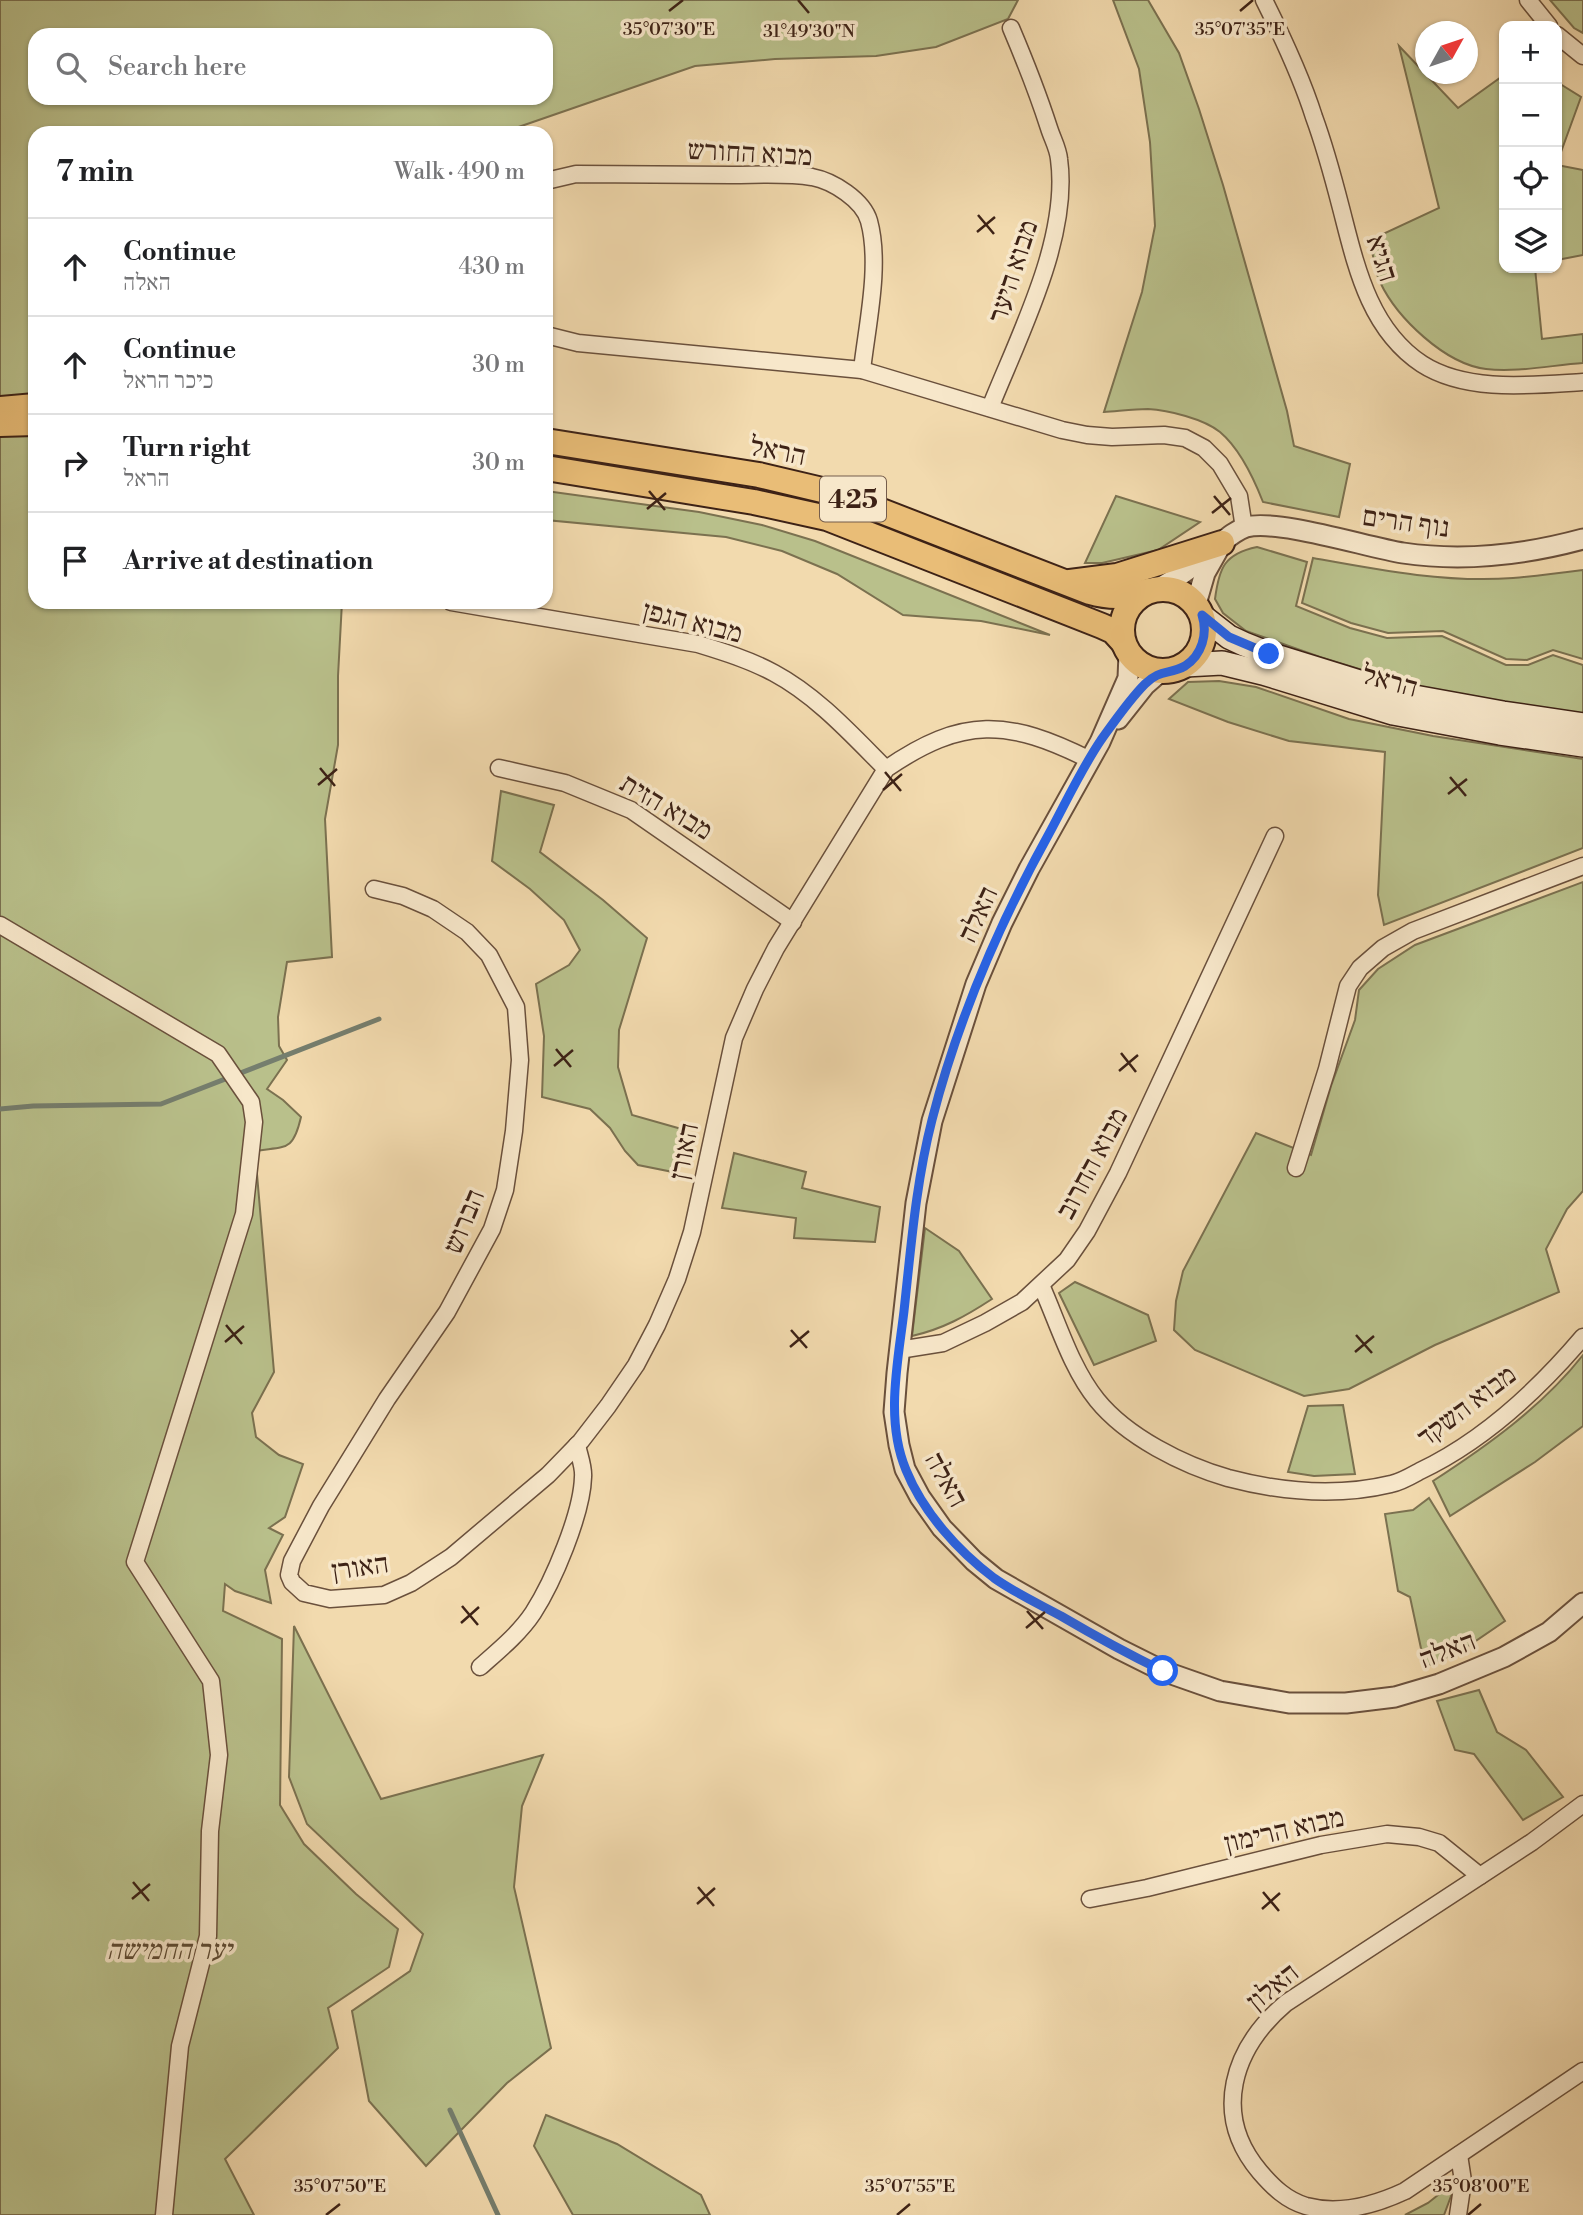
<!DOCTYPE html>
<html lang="en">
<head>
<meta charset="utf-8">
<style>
  body { margin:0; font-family:"Libre Bodoni","Frank Ruhl Libre",serif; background:#f6f6f6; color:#202124 }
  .controls { position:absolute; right:21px; top:21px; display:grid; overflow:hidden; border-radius:14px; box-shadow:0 2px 5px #0004 }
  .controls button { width:63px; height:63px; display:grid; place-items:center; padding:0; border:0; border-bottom:2px solid #e0e0e0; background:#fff; color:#202124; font:35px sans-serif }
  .compass { position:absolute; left:1415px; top:21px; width:63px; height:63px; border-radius:50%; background:#fff; box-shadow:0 2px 5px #0004; rotate:50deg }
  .stop { position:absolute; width:21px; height:21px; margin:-16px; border:5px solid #2563eb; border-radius:50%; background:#fff }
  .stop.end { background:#2563eb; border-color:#fff; box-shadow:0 2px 7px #0008 }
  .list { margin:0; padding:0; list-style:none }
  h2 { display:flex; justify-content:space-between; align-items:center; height:91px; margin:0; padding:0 28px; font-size:30px }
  h2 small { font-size:23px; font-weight:400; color:#757577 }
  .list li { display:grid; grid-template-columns:46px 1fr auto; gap:21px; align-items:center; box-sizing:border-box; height:98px; padding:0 28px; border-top:2px solid #e0e0e0 }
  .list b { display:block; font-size:26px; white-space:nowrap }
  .list p { margin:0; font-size:23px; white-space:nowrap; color:#757577 }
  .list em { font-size:23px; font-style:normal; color:#757577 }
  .icon { flex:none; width:38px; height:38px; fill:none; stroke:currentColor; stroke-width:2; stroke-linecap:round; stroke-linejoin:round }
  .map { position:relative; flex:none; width:1583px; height:2215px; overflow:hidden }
  .search { position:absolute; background:#fff; box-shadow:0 2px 5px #0004; left:28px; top:28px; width:525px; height:77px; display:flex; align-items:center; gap:18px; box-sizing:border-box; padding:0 24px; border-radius:21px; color:#757577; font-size:26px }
  .panel { position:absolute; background:#fff; box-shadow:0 2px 5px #0004; left:28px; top:126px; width:525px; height:483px; border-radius:21px }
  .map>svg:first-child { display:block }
  .green { fill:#b9c08b; stroke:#7b7150; stroke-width:2; fill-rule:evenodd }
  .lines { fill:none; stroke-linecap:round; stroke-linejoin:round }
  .stream { stroke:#757e6e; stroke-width:5 }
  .minor-casing { stroke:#6a503c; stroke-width:19 }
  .tertiary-casing { stroke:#6a503c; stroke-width:23 }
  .secondary-casing { stroke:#3d2216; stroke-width:26 }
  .primary-casing { stroke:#3d2216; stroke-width:28 }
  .minor { stroke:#f7e7ca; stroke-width:16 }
  .tertiary { stroke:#f7e7ca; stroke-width:19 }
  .secondary { stroke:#f7e7ca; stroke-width:23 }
  .primary { stroke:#e9bd77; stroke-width:24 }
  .route { stroke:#2563eb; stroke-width:9 }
  .ticks { fill:none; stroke:#3d2216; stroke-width:2.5 }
  .labels { text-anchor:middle; stroke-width:7; stroke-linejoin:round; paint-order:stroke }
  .shield { fill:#f7e7ca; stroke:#755d4c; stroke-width:2 }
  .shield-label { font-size:26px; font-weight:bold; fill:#3d2216 }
  .street-label { font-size:28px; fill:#3d2216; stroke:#f7e7ca }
  .park-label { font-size:28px; font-style:italic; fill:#5c4a33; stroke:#f7e7ca }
  .ticks-label { font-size:18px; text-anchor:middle; fill:#3d2216; stroke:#f7e7ca; stroke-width:7; stroke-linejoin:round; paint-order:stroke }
</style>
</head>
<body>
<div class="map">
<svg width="1583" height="2215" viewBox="0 0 1583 2215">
  <rect width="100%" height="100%" fill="#f2daae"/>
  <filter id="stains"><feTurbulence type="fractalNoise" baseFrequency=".00286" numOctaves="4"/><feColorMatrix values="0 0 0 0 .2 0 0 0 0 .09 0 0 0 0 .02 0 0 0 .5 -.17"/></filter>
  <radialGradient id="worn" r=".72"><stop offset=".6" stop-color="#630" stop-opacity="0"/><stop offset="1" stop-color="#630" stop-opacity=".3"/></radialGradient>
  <g class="green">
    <path d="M0 0H1018L1008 19 936 47 876 56 775 59 695 66 501 133H35V602H342L338 676V745L325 819 332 957 287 962 278 1017 279 1046 287 1060 267 1089 283 1100 301 1117C293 1152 286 1146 255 1151L274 1372 252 1413 256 1437 279 1455 303 1464 285 1517 269 1528 283 1535 265 1570 271 1603 235 1591 225 1584 223 1611 282 1639 280 1805 304 1844 356 1894 398 1929 389 1967 328 2008 338 2048 225 2159 254 2215H0ZM35 35H546V98H35Z"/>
    <path d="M1113 0H1148L1179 53 1199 109 1223 185 1287 411 1294 446 1350 464 1339 517 1263 502C1254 479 1239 448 1220 432 1204 419 1168 410 1148 409 1134 409 1119 411 1104 412L1142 292 1155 226 1150 142 1139 69Z"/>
    <polygon points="1550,0 1583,0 1583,33 1574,28"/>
    <path d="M1399 46 1458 108 1504 75V268H1535L1542 339 1583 334V363C1553 365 1515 373 1486 369 1445 364 1397 318 1380 282 1374 270 1373 253 1370 240L1439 208Z"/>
    <polygon points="1557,82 1581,97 1557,163"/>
    <polygon points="1557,165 1583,170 1583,255 1557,260"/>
    <polygon points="546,491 699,512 762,525 815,541 1050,635 981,621 903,615 837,574 782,551 726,537 546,520"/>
    <polygon points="1116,496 1200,522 1158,550 1102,563 1085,563"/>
    <path d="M1257 547 1307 562 1296 606 1350 628 1387 638 1442 636 1506 665H1528L1553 655 1583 665V717L1421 688 1320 657 1246 631 1223 613 1215 599C1219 568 1224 554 1257 547Z"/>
    <path d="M1313 558C1379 570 1446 583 1513 578 1536 576 1560 573 1583 570V659L1553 650 1527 660 1506 659 1443 631 1388 633 1351 623 1302 603Z"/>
    <polygon points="1219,681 1256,687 1349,719 1433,736 1583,759 1583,848 1384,925 1378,895 1385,752 1289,741 1228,722 1169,699 1188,682"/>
    <polygon points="501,791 554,805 540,852 603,900 647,938 619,1030 618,1067 632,1115 685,1130 673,1172 638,1165 625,1151 610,1128 590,1109 542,1097 544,1036 536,984 569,965 580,950 564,920 530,889 492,861"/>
    <polygon points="1583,882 1583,1191 1567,1209 1546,1249 1559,1292 1435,1345 1349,1389 1304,1396 1195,1350 1174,1330 1176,1301 1183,1271 1256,1133 1311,1155 1331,1086 1355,1020 1359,990 1378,969 1415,945"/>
    <polygon points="734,1153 806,1172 802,1188 880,1207 875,1242 794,1238 796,1218 722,1208"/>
    <path d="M925 1228 959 1251 992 1299C966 1316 943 1329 912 1336Z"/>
    <polygon points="1075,1282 1148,1315 1156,1341 1094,1365 1059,1293"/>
    <path d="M1583 1355V1426L1535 1462 1450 1516 1433 1481C1487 1446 1543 1406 1583 1355Z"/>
    <polygon points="1343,1405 1355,1474 1314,1476 1288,1472 1308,1406"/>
    <polygon points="1429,1498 1505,1621 1461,1651 1425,1667 1410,1597 1398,1591 1385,1514 1413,1510"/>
    <polygon points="294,1626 381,1799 543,1755 522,1806 514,1887 551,2048 507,2083 426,2166 369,2101 352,2011 410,1971 423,1934 307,1824 289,1777"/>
    <polygon points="1479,1690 1497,1732 1526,1750 1563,1797 1523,1820 1474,1754 1455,1750 1437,1701"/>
    <polygon points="546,2115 617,2144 701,2195 710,2215 573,2215 534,2146"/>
    <polygon points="1457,2180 1444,2215 1405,2215 1428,2203"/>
  </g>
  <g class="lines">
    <g class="stream">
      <polyline points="0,1109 33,1106 161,1104 379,1019"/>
      <polyline points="450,2110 498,2215"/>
    </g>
    <defs>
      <g id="minor">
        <path d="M1264 0C1283 38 1301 76 1314 117 1325 147 1333 177 1341 208 1356 266 1369 329 1422 364 1467 393 1533 385 1583 382"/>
        <polyline points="1528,0 1549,26"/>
        <polyline points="1557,35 1583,56"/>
        <path d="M546 181 576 174C628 174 680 175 732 175 758 175 786 173 812 177 833 181 863 200 869 221 881 265 867 325 862 370"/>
        <polyline points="546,335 578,343 862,370 1062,430 1087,435 1112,437 1164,435 1185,438 1204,448 1220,464 1239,496 1244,528"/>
        <path d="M990 408C1019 335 1070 238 1059 159 1058 148 1052 138 1049 128 1038 94 1025 61 1011 28"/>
        <path d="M451 602 698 644C724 652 750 660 774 673 817 696 852 735 886 769"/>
        <polyline points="499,768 565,783 631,810 793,922"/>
        <path d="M374 889 403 896 433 909 467 932 489 955 516 1007 520 1060 514 1131 505 1190 492 1229 447 1312 387 1399 321 1506 292 1561 289 1575 292 1582 304 1593 330 1599 384 1595 411 1583 451 1557 548 1475 581 1441 608 1406 636 1365 657 1325 677 1279 692 1232 734 1038 755 989 776 948 886 769C963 716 1008 719 1090 760"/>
        <polyline points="0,925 218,1054 251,1102 254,1122 244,1214 135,1562 211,1681 219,1755 210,1831 208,1936 180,2046 164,2215"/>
        <polyline points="1296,1168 1327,1069 1348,986 1360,968 1383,948 1413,931 1583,866"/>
        <path d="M1041 1285C1058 1323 1071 1368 1097 1400 1127 1437 1183 1465 1228 1478 1281 1492 1337 1497 1391 1484 1401 1482 1411 1476 1420 1471 1483 1441 1538 1390 1583 1337"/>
        <polyline points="899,1350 943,1343 985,1323 1022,1302 1067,1260 1087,1231 1118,1173 1275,836"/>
        <path d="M480 1667C498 1651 519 1634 533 1613 553 1582 582 1514 583 1477 584 1467 579 1455 577 1445"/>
        <path d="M1583 1804 1532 1842 1286 2003C1233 2048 1211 2114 1260 2172 1273 2187 1286 2200 1306 2206 1340 2215 1375 2205 1405 2191L1583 2071"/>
        <polyline points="1090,1899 1147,1888 1321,1845 1387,1834 1419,1837 1439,1843 1480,1876"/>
        <polyline points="1458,2215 1463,2181 1459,2155"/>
      </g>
      <g id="tertiary">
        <path d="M1159 588C1180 577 1197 563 1215 548 1225 540 1234 531 1246 527 1279 519 1366 547 1403 553 1464 562 1524 555 1583 539"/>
        <polyline points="1196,604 1205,573 1218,550"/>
        <polyline points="1129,654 1128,678 1100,742 1029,869 1002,923 976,984 932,1121 916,1203 897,1373 894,1412 899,1445 905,1469 920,1497 942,1528 974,1561 996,1579 1119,1649 1163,1671 1220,1691 1289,1703 1346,1703 1395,1697 1439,1684 1504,1657 1549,1632 1583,1603"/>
        <polyline points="1118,719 1145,685 1161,671"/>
      </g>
      <g id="secondary">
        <polyline points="1202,616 1229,637 1244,644 1269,654 1398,694 1503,713 1583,725"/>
        <polyline points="1185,665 1222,663 1263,673 1393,713 1500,733 1583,745"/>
      </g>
      <g id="primary">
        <polyline points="0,409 35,406"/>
        <polyline points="0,424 35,423"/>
        <path d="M546 441 759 475 835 493 1090 592C1111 598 1126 597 1147 591"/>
        <polyline points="546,468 754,502 827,518 1102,626 1113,631 1123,642"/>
        <polyline points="1070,582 1117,576 1222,543"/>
        <circle cx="1163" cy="630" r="41"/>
      </g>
    </defs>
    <use href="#minor" class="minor-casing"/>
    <use href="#tertiary" class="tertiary-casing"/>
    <use href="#secondary" class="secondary-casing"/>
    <use href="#primary" class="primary-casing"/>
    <use href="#minor" class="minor"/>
    <use href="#tertiary" class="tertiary"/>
    <use href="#secondary" class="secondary"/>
    <use href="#primary" class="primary"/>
  </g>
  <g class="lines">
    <path class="route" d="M1163 1671C1128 1654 1095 1636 1061 1616 1039 1604 1015 1593 994 1578 958 1551 923 1512 906 1470 885 1420 898 1362 904 1311 911 1247 916 1182 932 1120 958 1018 1000 922 1051 830 1067 800 1082 768 1101 740 1114 722 1129 700 1145 684 1160 669 1169 675 1185 666 1202 655 1208 634 1202 615L1229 637 1269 654"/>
  </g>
  <path class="ticks" d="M798 0 809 13M669 11 683 0M1240 11 1253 0M978 215 994 234M977 232 995 217M649 491 665 510M1214 496 1230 515M647 509 666 493M1212 513 1231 498M320 768 335 786M885 772 901 791M1450 777 1466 796M318 785 337 769M883 790 902 774M1448 794 1467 779M556 1049 571 1067M1121 1053 1136 1072M554 1066 573 1050M1119 1071 1138 1055M226 1325 242 1344M791 1330 807 1348M1356 1335 1372 1353M225 1342 244 1326M790 1347 809 1331M1355 1352 1374 1336M462 1606 478 1625M1027 1611 1043 1629M461 1623 479 1607M1026 1628 1045 1612M133 1882 149 1901M698 1887 714 1906M1263 1892 1279 1911M132 1899 150 1884M697 1904 715 1888M1262 1909 1280 1893M326 2215 340 2204M897 2215 910 2204M1468 2215 1481 2204"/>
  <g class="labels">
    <rect class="shield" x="820" y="476.5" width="66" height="45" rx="5"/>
    <g class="shield-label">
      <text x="853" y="508">425</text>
    </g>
    <g class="street-label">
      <text transform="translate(750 152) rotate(3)" y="10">מבוא החורש</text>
      <text transform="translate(1383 258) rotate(72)" y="10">הגיא</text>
      <text transform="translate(1012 271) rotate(-72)" y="10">מבוא היער</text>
      <text transform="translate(778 450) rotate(11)" y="10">הראל</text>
      <text transform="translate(1406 521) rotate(8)" y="10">נוף הרים</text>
      <text transform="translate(693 621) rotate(14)" y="10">מבוא הגפן</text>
      <text transform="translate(1390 680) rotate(15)" y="10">הראל</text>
      <text transform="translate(667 806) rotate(31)" y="10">מבוא הזית</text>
      <text transform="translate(977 914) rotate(-65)" y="10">האלה</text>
      <text transform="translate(683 1151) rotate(-79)" y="10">האורן</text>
      <text transform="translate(1091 1163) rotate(-62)" y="10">מבוא החרוב</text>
      <text transform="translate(463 1221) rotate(-68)" y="10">הברוש</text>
      <text transform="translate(1466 1405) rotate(-37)" y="10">מבוא השקד</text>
      <text transform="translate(947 1479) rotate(61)" y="10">האלה</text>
      <text transform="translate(360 1566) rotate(-8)" y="10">האורן</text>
      <text transform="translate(1447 1649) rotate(-21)" y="10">האלה</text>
      <text transform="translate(1284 1829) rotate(-13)" y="10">מבוא הרימון</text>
      <text transform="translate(1272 1986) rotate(-39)" y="10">האלון</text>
    </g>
    <g class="park-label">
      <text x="169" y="1959">יער החמישה</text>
    </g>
  </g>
  <g class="ticks-label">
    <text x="669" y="35">35°07'30"E</text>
    <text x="1240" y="35">35°07'35"E</text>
    <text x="809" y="37">31°49'30"N</text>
    <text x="340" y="2192">35°07'50"E</text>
    <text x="910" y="2192">35°07'55"E</text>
    <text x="1481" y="2192">35°08'00"E</text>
  </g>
  <rect width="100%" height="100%" filter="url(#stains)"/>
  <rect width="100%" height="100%" fill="url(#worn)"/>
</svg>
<div class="controls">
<button>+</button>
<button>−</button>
<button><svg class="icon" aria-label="locate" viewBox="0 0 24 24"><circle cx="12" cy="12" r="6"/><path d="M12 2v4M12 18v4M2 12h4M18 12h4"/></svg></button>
<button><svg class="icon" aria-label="layers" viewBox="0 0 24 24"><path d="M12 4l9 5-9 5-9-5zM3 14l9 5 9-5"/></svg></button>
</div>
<svg class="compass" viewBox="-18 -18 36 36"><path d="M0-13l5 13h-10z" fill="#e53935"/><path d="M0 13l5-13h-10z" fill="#757577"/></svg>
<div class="stop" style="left:1163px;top:1671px"></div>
<div class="stop end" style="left:1269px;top:654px"></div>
<div class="search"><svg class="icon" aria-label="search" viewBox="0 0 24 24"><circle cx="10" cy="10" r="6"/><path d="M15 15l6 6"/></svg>Search here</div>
<section class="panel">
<h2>7 min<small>Walk · 490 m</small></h2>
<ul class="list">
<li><svg class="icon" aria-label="ahead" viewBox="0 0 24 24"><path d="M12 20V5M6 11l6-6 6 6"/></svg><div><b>Continue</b><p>האלה</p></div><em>430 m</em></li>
<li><svg class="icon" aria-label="ahead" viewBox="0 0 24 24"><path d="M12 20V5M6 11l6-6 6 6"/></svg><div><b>Continue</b><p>כיכר הראל</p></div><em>30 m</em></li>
<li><svg class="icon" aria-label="right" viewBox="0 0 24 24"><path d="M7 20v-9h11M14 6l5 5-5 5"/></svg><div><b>Turn right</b><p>הראל</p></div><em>30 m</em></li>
<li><svg class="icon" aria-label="arrive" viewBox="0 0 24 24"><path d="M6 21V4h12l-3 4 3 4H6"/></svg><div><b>Arrive at destination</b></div></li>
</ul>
</section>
</div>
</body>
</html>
